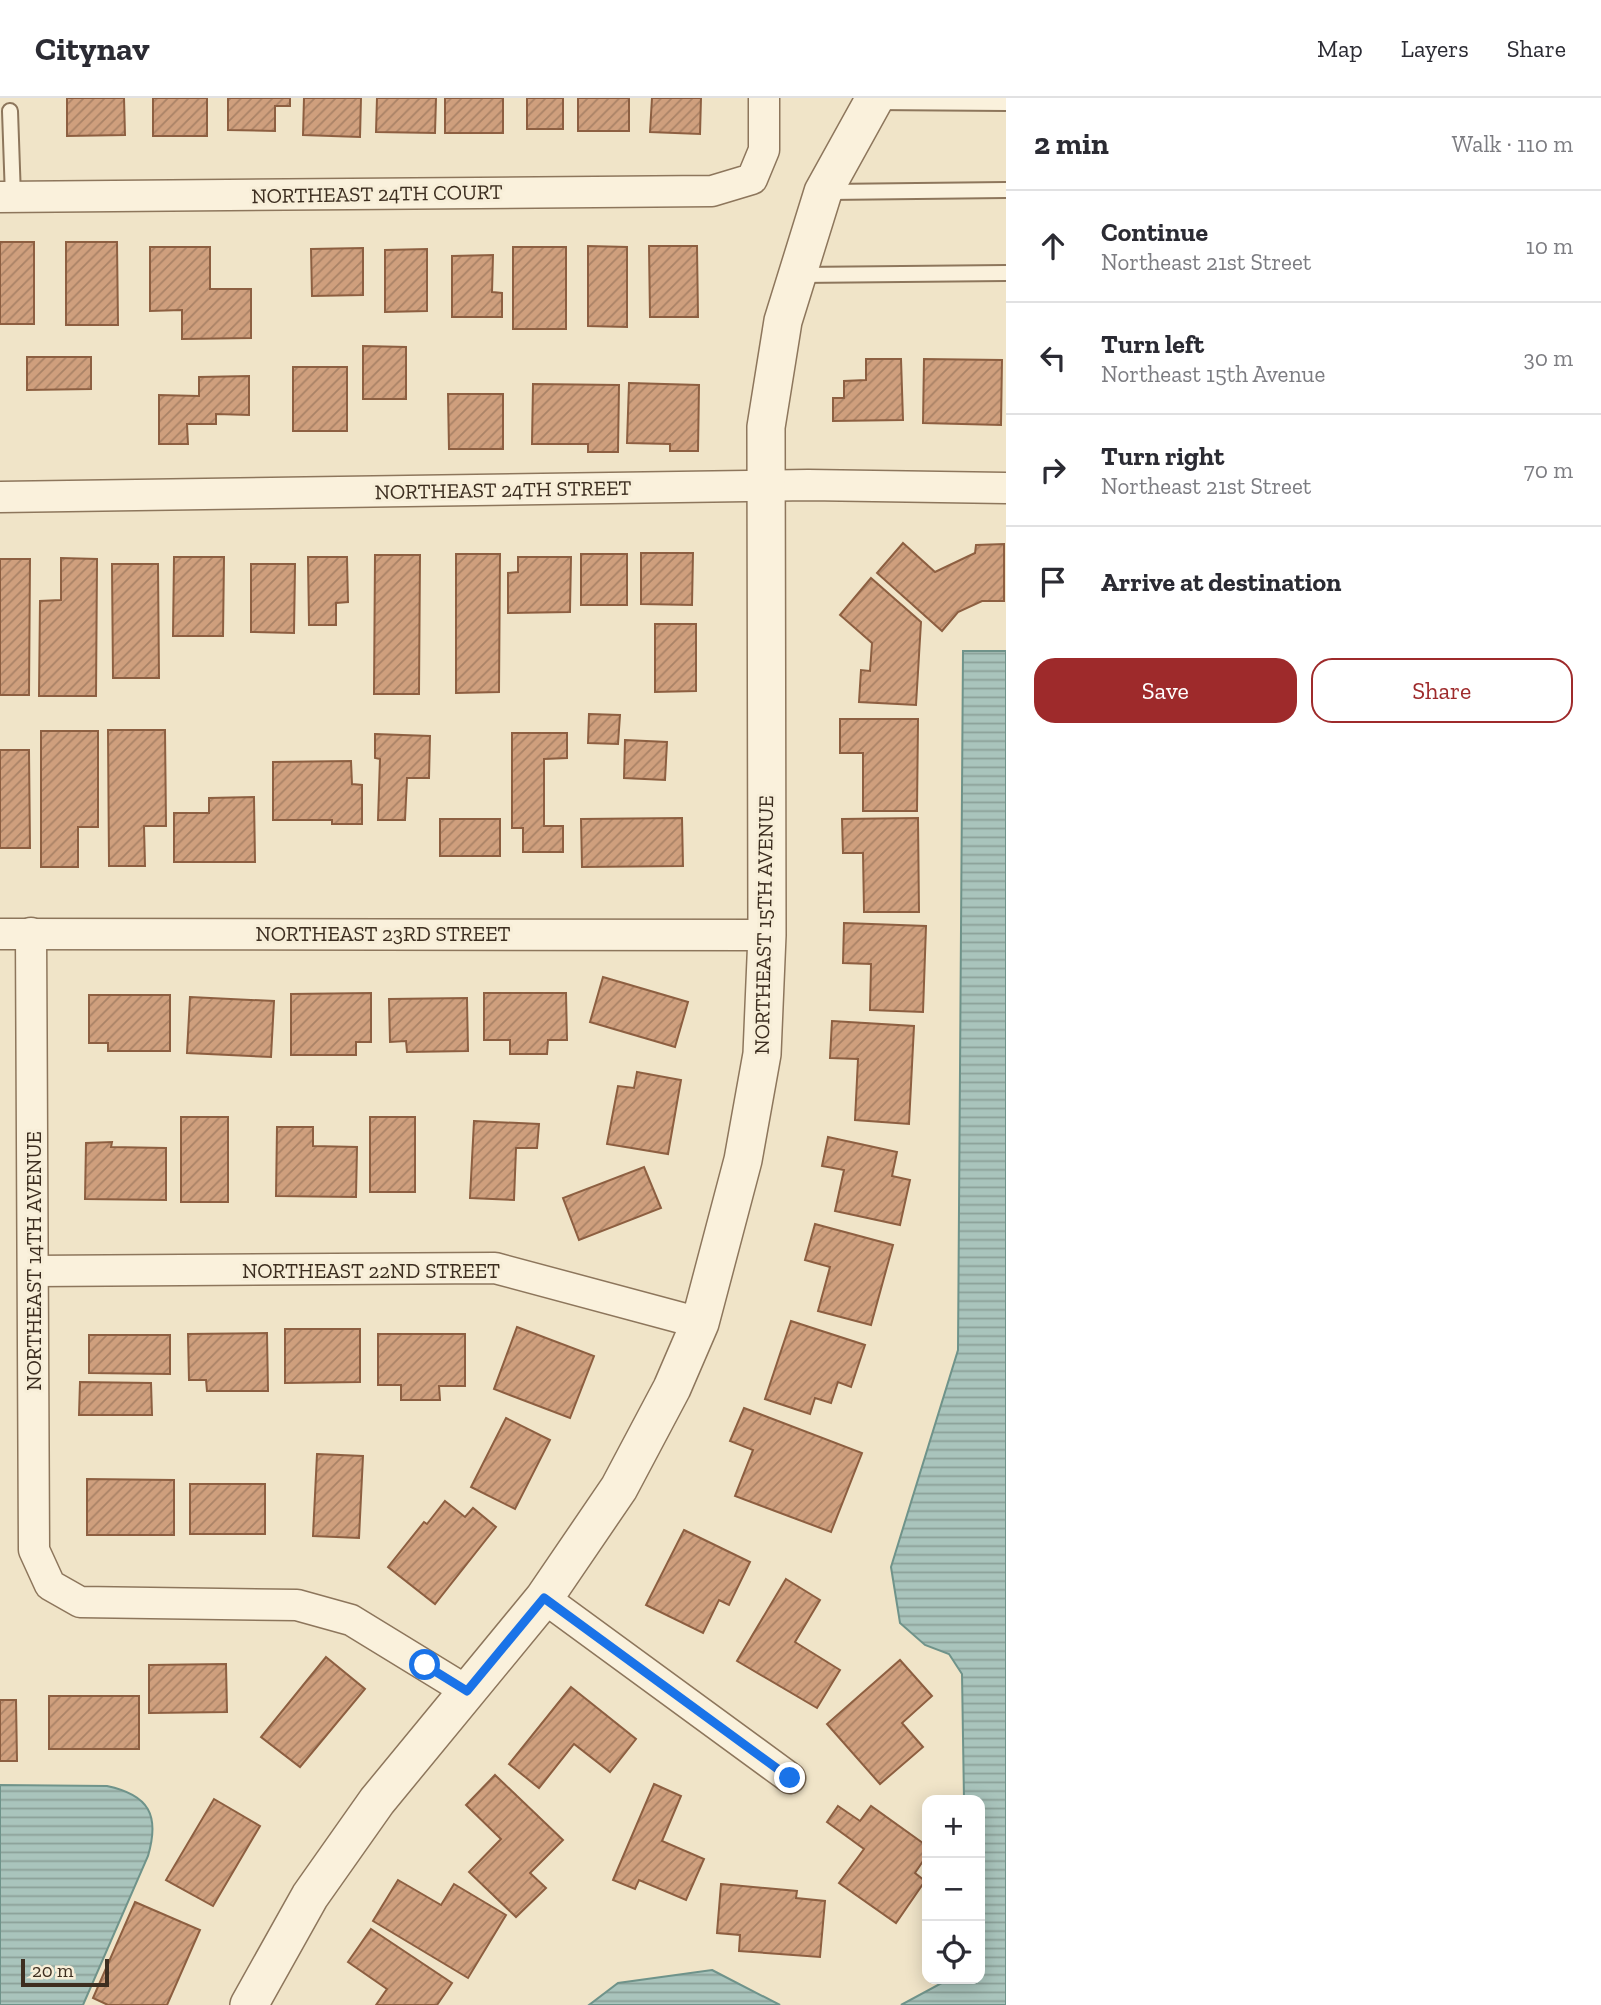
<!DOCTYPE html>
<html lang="en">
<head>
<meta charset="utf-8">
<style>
  body { margin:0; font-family:"Zilla Slab",serif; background:#f7f7f7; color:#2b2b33 }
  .controls { position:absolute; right:21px; bottom:21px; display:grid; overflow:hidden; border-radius:14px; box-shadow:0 4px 18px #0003 }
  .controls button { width:63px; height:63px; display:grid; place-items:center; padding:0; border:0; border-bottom:2px solid #e1e1e2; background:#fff; color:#2b2b33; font:35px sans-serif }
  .scale { position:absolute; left:21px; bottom:18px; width:88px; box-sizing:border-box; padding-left:7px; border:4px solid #3d2e20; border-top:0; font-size:19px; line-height:24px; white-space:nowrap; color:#3d2e20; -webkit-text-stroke:5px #f7eed8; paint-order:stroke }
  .stop { position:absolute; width:21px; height:21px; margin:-16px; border:5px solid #1a73e8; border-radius:50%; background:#fff }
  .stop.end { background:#1a73e8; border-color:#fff; box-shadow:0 2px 7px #0008 }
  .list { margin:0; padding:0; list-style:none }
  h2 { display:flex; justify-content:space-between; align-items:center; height:91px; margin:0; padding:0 28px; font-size:30px }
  h2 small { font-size:23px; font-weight:400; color:#7c7c81 }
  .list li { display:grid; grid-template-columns:46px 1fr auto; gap:21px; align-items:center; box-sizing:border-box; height:112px; padding:0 28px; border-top:2px solid #e1e1e2 }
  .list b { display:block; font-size:26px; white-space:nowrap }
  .list p { margin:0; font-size:23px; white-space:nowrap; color:#7c7c81 }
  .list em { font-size:23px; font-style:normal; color:#7c7c81 }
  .actions { display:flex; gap:14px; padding:21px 28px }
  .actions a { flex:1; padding:16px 0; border:2px solid #9e2a2b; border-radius:21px; text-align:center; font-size:24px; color:#9e2a2b }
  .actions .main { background:#9e2a2b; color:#fff }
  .icon { flex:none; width:38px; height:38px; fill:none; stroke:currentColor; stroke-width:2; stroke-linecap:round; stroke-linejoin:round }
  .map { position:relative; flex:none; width:1006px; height:1907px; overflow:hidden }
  header { display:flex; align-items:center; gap:42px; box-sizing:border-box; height:98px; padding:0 35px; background:#fff; border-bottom:2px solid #e1e1e2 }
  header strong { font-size:33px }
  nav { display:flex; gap:38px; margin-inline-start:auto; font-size:24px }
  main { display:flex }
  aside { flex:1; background:#fff }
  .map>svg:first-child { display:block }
  .water { fill:url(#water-rules); stroke:#6f938a; stroke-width:2 }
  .building { fill:url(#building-hatch); stroke:#8d5f41; stroke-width:2 }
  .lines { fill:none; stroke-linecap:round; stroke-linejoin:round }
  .service-casing { stroke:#8d765c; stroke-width:18 }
  .minor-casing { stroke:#8d765c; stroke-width:33 }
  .tertiary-casing { stroke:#8d765c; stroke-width:40 }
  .service { stroke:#faf1dc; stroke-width:14 }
  .minor { stroke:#faf1dc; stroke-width:30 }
  .tertiary { stroke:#faf1dc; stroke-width:37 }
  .route { stroke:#1a73e8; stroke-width:9 }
  .labels { text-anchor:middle; stroke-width:6; stroke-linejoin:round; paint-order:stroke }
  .street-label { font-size:21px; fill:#3d2e20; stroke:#f7eed8 }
</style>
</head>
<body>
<header>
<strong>Citynav</strong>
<nav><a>Map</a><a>Layers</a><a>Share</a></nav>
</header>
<main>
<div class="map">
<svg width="1006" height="1907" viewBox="0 0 1006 1907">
  <defs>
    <pattern id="water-rules" width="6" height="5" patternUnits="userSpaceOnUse" patternTransform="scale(1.75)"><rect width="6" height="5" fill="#a9c4bc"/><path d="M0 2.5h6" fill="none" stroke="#8ba098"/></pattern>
    <pattern id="building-hatch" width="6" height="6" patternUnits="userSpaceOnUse" patternTransform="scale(1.75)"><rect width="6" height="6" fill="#cf9f7d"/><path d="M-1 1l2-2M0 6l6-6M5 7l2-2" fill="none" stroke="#a98266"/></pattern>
  </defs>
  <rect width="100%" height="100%" fill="#f0e4c8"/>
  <g class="water">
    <polygon points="963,553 1006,553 1006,1907 901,1907 949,1881 980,1881 980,1702 964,1702 962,1576 949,1556 925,1547 900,1525 891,1469 958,1252"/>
    <path d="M0 1687 107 1688C149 1697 160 1717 148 1758L83 1907H0Z"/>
    <polygon points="712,1872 780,1907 589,1907 618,1885"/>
  </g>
  <g class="building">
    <polygon points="67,0 124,0 125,37 67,38"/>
    <rect x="153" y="0" width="54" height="38"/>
    <polygon points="228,0 290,0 290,8 275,8 275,33 228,32"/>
    <polygon points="304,0 361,0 360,39 303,37"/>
    <polygon points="377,0 436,0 435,35 376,34"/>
    <rect x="445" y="0" width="58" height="35"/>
    <rect x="527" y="0" width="36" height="31"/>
    <rect x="578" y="0" width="51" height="33"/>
    <polygon points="652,0 701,0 700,36 650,34"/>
    <rect x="0" y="144" width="34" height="82"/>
    <polygon points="66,144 117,144 118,227 66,227"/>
    <polygon points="588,148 627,149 627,229 588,228"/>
    <polygon points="649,148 697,148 698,219 650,219"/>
    <polygon points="150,149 210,149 210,191 251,191 251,240 182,241 182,212 150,213"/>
    <rect x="513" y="149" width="53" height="82"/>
    <polygon points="363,150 363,197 312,198 311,151"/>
    <polygon points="427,151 427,213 385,214 385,152"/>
    <polygon points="493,157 492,194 502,195 502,219 452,219 452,158"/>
    <polygon points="363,248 406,249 406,301 363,301"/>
    <polygon points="27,259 91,259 91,291 27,292"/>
    <polygon points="866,261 901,261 903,322 833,323 833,300 844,300 844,283 866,282"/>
    <polygon points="924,261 1002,262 1001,327 923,325"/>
    <rect x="293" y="269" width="54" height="64"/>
    <polygon points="249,278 249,317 216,316 216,326 187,326 188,346 159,346 159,297 199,298 199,279"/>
    <polygon points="629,285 699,287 698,353 670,353 670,346 627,345"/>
    <polygon points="533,286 619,287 618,354 588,354 588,346 532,346"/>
    <polygon points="448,296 503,296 503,351 449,351"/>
    <polygon points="903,445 935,474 975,455 976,447 1004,446 1004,503 982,503 958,514 942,533 877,475"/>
    <polygon points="641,455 693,455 692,507 641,506"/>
    <polygon points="456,456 500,456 499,594 456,595"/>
    <rect x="581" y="456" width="46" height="51"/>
    <polygon points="375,457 420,457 419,596 374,596"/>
    <polygon points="174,459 224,459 223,538 173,538"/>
    <polygon points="308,459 347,459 348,504 336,505 336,527 309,527"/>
    <polygon points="518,459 571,459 570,514 508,515 508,475 518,474"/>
    <polygon points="61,460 97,461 96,598 39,598 40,503 61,502"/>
    <polygon points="0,461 30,461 29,597 0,597"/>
    <polygon points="112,466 158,466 159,580 113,580"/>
    <polygon points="251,466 295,466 294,535 251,534"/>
    <polygon points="871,480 921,524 916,607 859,604 861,572 870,573 872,545 840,517"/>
    <polygon points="655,526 696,526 696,593 655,594"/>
    <polygon points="589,616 620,617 618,646 588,645"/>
    <polygon points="840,621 918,621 917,713 863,713 863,655 840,655"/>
    <polygon points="108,632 165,632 166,728 144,728 145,768 109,768"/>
    <polygon points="41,633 98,633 98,729 78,729 78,769 41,769"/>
    <polygon points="512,635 567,635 567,660 544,661 544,728 563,728 563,754 523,754 523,730 512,730"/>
    <polygon points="375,636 430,638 429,680 407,680 405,722 378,722 380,661 375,660"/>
    <polygon points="625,642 667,644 665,682 624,680"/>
    <polygon points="0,652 29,652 30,750 0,750"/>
    <polygon points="351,663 352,686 362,687 362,726 332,726 332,722 273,722 273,664"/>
    <polygon points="254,699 255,764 174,764 174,715 209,715 209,700"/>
    <polygon points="682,720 683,768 582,769 581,721"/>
    <polygon points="918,720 919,814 864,814 863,755 843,755 842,721"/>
    <rect x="440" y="721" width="60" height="37"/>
    <polygon points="844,825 926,828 923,914 870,912 871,866 843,865"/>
    <polygon points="603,879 688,904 675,949 590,924"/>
    <polygon points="371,895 371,944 356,944 356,957 291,957 291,896"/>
    <polygon points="484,895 566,895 567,942 548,942 547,956 510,956 510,942 484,942"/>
    <polygon points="89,897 170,897 170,953 108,953 108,945 89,945"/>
    <polygon points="190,899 274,903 271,959 187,955"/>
    <polygon points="467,900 468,953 407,954 406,943 390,944 389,901"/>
    <polygon points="832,923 914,928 909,1026 855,1022 858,961 830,960"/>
    <polygon points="637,974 681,982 668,1056 607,1046 618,988 634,990"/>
    <rect x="181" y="1019" width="47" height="85"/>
    <rect x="370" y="1019" width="45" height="75"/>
    <polygon points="474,1023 539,1026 537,1050 516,1050 514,1102 470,1100"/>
    <polygon points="277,1029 313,1029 313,1048 357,1049 356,1099 276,1098"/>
    <polygon points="828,1039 897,1054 892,1078 910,1082 900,1127 835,1113 844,1072 822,1068"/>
    <polygon points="112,1044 111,1049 166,1050 166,1102 85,1101 86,1045"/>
    <polygon points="644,1069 661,1110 579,1142 563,1100"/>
    <polygon points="815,1126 893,1147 871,1227 818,1213 830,1169 805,1162"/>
    <polygon points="791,1223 865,1247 851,1289 838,1284 831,1305 815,1300 810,1316 765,1301"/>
    <polygon points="517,1229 594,1258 570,1320 494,1291"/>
    <polygon points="285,1231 360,1231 360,1284 285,1285"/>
    <polygon points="267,1235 268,1293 207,1293 206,1282 189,1282 188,1236"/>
    <polygon points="378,1236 465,1236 465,1288 439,1288 440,1302 401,1302 401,1287 378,1287"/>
    <polygon points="89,1237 170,1237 170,1276 89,1275"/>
    <polygon points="80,1284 151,1285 152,1317 79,1317"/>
    <polygon points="744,1310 862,1355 831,1434 735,1398 753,1352 730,1343"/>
    <polygon points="506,1320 550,1342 515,1411 471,1389"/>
    <polygon points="317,1356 363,1358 359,1440 313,1438"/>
    <polygon points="87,1381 174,1382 174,1437 87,1437"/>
    <rect x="190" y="1386" width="75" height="50"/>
    <polygon points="445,1403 465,1419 473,1410 496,1429 435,1506 388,1469 424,1424 427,1426"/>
    <polygon points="684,1432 750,1464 729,1507 719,1502 703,1535 646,1507"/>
    <polygon points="786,1481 820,1502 795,1544 840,1572 817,1610 737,1563"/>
    <polygon points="326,1559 365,1591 300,1669 261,1639"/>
    <polygon points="900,1562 932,1598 902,1625 923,1649 880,1686 827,1626"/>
    <polygon points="226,1566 227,1614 149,1615 149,1567"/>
    <polygon points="571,1589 636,1641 610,1674 574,1646 539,1690 509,1666"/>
    <rect x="49" y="1598" width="90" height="53"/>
    <polygon points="0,1602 16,1602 17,1663 0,1663"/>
    <polygon points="495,1677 563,1742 530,1775 546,1790 516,1819 469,1774 501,1741 466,1707"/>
    <polygon points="654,1686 681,1698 662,1743 704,1761 686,1802 639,1782 635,1791 613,1782"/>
    <polygon points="214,1701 260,1728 213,1808 166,1782"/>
    <polygon points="838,1708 860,1723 871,1708 927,1748 927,1757 915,1775 925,1783 896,1825 839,1785 864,1751 827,1724"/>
    <polygon points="398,1782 441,1807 454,1786 506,1817 468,1880 373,1823"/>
    <polygon points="721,1786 797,1793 796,1800 825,1803 820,1859 739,1853 740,1837 717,1835"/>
    <polygon points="135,1804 200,1832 167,1907 108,1907 93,1900"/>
    <polygon points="371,1831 452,1885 437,1907 376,1907 387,1891 348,1864"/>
  </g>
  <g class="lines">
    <defs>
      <g id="service">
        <polyline points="873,4 1006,5"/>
        <polyline points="10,13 13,99"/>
        <polyline points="828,94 1006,92"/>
        <polyline points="799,177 1006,175"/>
      </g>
      <g id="minor">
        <polyline points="0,99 712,93 752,81 764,52 764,0"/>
        <polyline points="0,399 808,387 1006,390"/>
        <polyline points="31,835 34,1452 50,1487 80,1504 297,1507 351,1522 467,1593"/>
        <polyline points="0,836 767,837"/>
        <polyline points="34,1173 495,1170 700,1225"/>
        <polyline points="544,1500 790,1680"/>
      </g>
      <polyline id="tertiary" points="249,1907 310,1798 377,1703 544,1500 619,1390 672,1290 700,1225 743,1062 762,956 767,837 766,329 783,223 823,94 875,0"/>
    </defs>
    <use href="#service" class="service-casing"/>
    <use href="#minor" class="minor-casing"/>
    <use href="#tertiary" class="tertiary-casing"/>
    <use href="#service" class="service"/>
    <use href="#minor" class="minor"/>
    <use href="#tertiary" class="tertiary"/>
  </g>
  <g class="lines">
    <polyline class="route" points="425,1567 467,1593 544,1500 790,1680"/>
  </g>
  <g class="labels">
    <g class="street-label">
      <text transform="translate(377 96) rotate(-1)" y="7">NORTHEAST 24TH COURT</text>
      <text transform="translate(503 392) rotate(-1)" y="7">NORTHEAST 24TH STREET</text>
      <text transform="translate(764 827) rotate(-89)" y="7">NORTHEAST 15TH AVENUE</text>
      <text x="383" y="843">NORTHEAST 23RD STREET</text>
      <text transform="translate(34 1163) rotate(-90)" y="7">NORTHEAST 14TH AVENUE</text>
      <text x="371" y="1180">NORTHEAST 22ND STREET</text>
    </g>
  </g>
</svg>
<div class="controls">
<button>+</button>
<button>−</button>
<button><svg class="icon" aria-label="locate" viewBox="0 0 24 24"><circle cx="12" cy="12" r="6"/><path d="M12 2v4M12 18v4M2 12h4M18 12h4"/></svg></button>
</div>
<div class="scale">20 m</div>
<div class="stop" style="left:425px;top:1567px"></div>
<div class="stop end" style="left:790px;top:1680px"></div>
</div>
<aside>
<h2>2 min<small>Walk · 110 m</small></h2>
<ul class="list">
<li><svg class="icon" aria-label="ahead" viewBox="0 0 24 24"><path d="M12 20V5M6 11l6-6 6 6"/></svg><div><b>Continue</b><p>Northeast 21st Street</p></div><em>10 m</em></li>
<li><svg class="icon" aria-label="left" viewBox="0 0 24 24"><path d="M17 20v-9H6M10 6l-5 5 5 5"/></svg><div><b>Turn left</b><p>Northeast 15th Avenue</p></div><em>30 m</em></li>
<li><svg class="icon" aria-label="right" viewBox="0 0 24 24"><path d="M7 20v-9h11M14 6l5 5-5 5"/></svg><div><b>Turn right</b><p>Northeast 21st Street</p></div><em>70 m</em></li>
<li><svg class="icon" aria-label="arrive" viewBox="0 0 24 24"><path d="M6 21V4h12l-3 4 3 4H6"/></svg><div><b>Arrive at destination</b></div></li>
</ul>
<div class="actions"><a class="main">Save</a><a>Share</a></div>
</aside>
</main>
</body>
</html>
